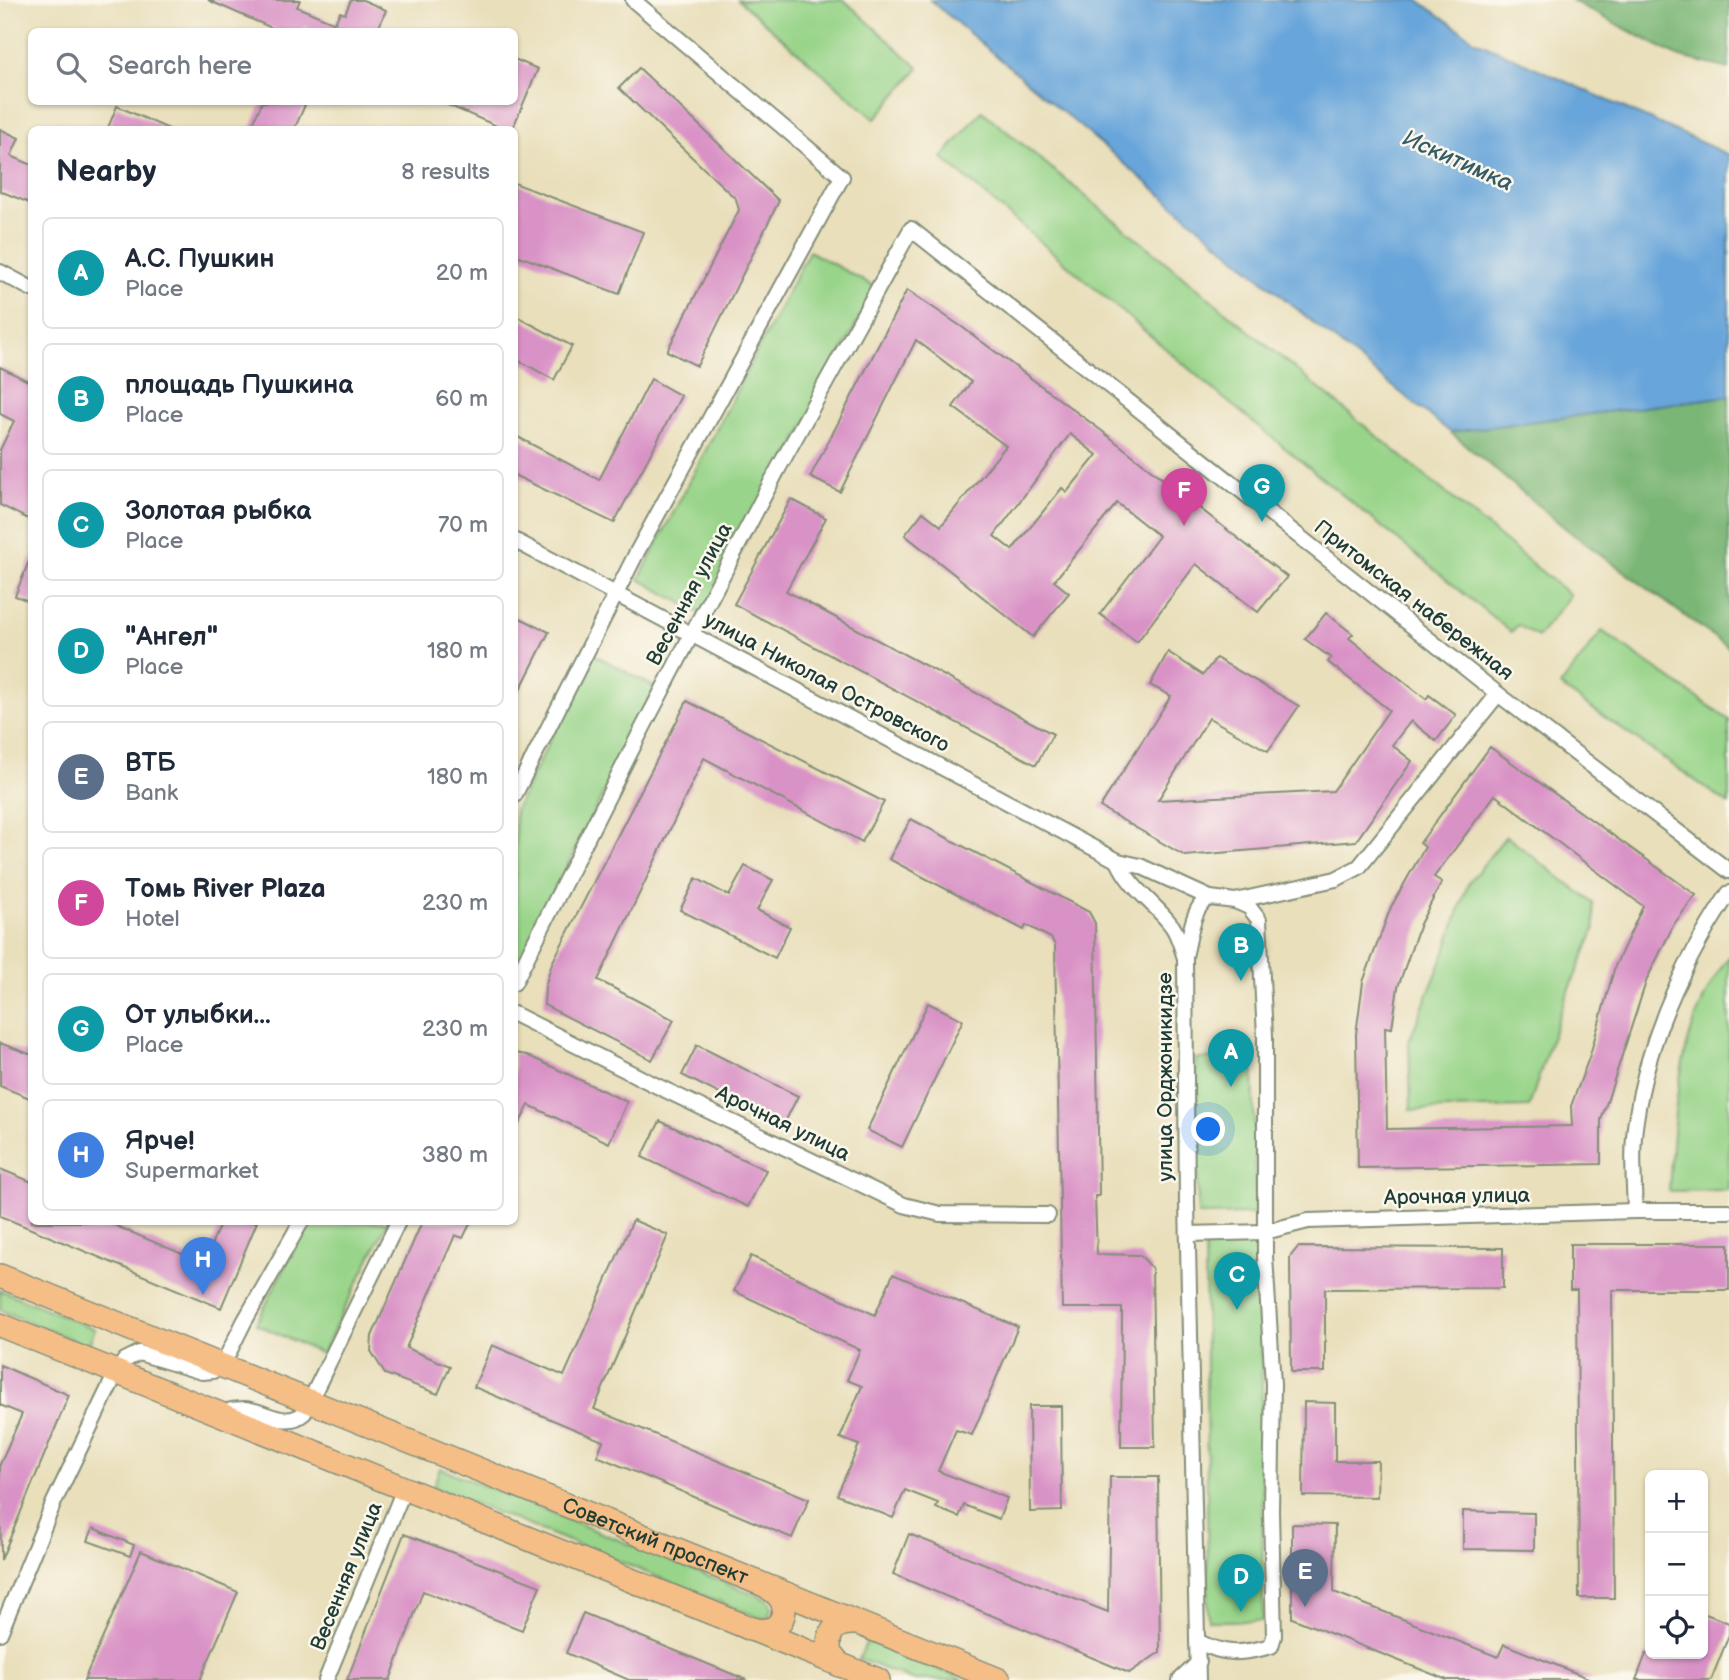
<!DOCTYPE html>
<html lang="en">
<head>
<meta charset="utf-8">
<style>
  body { margin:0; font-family:"Balsamiq Sans",sans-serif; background:#f6f6f7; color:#1f2937 }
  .controls { position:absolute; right:21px; bottom:21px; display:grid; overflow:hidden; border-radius:10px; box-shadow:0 2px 5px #0004 }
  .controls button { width:63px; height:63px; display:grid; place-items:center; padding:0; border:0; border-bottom:2px solid #e0e1e3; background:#fff; color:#1f2937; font:35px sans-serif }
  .you { position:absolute; left:1209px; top:1130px; width:24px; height:24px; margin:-18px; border:5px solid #fff; border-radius:50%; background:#1a73e8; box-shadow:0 0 0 10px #1a73e833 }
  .badge { display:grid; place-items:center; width:46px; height:46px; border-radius:50%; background:#b45309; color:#fff; font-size:23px; font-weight:700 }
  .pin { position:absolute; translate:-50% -58px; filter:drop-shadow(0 2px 4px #0008) }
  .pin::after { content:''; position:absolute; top:37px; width:24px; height:21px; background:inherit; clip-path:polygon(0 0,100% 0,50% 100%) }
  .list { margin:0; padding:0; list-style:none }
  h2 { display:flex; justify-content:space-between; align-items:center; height:91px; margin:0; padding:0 28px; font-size:30px }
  h2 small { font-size:23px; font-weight:400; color:#747a83 }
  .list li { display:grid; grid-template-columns:46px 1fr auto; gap:21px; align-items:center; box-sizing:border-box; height:112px; margin:0 14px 14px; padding:0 14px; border:2px solid #e0e1e3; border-radius:10px }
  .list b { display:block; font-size:26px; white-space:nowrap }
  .list p { margin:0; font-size:23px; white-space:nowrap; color:#747a83 }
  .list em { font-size:23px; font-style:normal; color:#747a83 }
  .icon { flex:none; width:38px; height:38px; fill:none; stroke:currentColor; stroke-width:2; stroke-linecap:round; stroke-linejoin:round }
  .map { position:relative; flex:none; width:1729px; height:1680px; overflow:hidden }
  .search { position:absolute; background:#fff; box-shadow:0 2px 5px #0004; left:28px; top:28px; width:490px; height:77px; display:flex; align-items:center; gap:18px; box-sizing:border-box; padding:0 24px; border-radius:10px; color:#747a83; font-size:26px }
  .panel { position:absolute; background:#fff; box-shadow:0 2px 5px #0004; left:28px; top:126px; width:490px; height:1099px; border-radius:10px }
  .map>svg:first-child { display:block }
  .green { fill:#98d489; stroke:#5c885e; stroke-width:2 }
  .forest { fill:#7ab675; stroke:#4c7a54; stroke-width:2 }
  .water { fill:#68a5da; stroke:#447187; stroke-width:2 }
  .building { fill:#d992c6; fill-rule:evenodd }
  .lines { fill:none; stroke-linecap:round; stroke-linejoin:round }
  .minor-casing { stroke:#848e78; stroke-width:18 }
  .primary-casing { stroke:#848e78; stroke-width:26 }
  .minor { stroke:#fff; stroke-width:14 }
  .primary { stroke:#f6be87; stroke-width:23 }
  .labels { text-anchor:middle; stroke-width:5; stroke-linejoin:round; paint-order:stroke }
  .street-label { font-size:21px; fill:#1f3d34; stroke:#fbf7ec }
  .water-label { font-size:23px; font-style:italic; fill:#355c66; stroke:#fbf7ec }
</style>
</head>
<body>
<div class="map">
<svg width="1729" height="1680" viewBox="0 0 1729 1680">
  <rect width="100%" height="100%" fill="#fbf7ec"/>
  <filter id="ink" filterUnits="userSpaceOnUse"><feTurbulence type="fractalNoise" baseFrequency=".0143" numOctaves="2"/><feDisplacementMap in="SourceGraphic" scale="14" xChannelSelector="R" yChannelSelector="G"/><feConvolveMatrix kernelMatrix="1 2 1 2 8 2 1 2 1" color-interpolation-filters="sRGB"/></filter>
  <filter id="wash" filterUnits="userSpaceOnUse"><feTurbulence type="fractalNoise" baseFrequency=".00686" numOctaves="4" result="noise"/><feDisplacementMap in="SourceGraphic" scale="28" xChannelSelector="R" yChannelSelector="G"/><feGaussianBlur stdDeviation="1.57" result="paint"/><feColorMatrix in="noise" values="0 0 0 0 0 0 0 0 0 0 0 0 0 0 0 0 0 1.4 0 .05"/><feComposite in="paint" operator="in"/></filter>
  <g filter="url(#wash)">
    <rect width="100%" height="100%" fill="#e9dfbb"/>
    <g class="green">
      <polygon points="738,0 844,0 919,68 875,119"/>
      <polygon points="982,111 1570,595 1538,637 1518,625 1511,632 1221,396 942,158"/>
      <polygon points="809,251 875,287 707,617 639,579"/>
      <polygon points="1602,631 1729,720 1729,804 1560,686"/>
      <polygon points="593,654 656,688 515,970 515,810"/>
      <polygon points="1506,836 1593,903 1595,929 1560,1012 1529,1107 1411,1110 1409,1041 1446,950 1468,884"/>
      <path d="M1729 957V1190L1669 1191C1674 1112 1678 1022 1729 957Z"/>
      <polygon points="1253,1057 1256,1214 1198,1215 1196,1059"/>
      <polygon points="308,1222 388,1222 322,1354 256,1324"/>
      <polygon points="1205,1240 1261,1240 1263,1621 1208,1621"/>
      <polygon points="0,1290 95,1329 88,1346 0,1310"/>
      <polygon points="440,1468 768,1600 772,1607 767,1618 760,1618 433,1487"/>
      <polygon points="867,1641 964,1680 912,1680 859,1659"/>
    </g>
    <g class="forest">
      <polygon points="1571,0 1729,0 1729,69 1677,56"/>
      <polygon points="1729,396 1729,648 1570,532 1450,432"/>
    </g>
    <polygon class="water" points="930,0 1418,0 1476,41 1729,155 1729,396 1450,432 1317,326"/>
    <g id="blocks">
      <g class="building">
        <polygon points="208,0 300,0 297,7 335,23 340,12 345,14 351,0 363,0 386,10 377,32 318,32 305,26 303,32 281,32"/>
        <polygon points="514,59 538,69 512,130 506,130 441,102 514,102"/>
        <polygon points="639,68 779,201 697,366 667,351 739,210 736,199 619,88"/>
        <polygon points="262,102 296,102 305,105 294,130 250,130"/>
        <polygon points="117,106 171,130 107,130"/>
        <polygon points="0,129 19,138 11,156 32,165 32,204 0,191"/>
        <polygon points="514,183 643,232 619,294 514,254"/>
        <path d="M907 290 962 327 1102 431 1287 577 1258 612 1196 564 1137 642 1100 614 1159 536 1117 503 1054 581 1069 593 1033 637 905 535 923 512 941 526 1006 446 953 407 971 382 916 340 840 492 810 477ZM1070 434 1097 455 1067 492 1062 488 1012 550 994 536Z"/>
        <polygon points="514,315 572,346 554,380 514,358"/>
        <polygon points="0,367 32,383 32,521 0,505 0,450 14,421 0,414"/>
        <polygon points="651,379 681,396 614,523 514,475 514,435 599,480"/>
        <polygon points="791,499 826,518 786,591 1053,734 1036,765 734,604"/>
        <polygon points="31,556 32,556 32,602 15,596"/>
        <polygon points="1326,613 1353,634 1349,638 1426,699 1429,695 1456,715 1436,741 1411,721 1392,745 1412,761 1356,841 1185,856 1100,807 1171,696 1150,685 1168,652 1203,675 1216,658 1299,706 1268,751 1209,718 1158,800 1333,791 1389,710 1328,662 1331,658 1305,639"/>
        <polygon points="514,615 549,632 514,702"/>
        <polygon points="687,701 884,802 862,842 704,758 598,980 674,1020 652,1060 544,1005 545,987 552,963"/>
        <path d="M1490 747 1696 895 1674 924 1647 979 1601 1120V1164L1358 1168 1356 1034 1363 982 1391 907 1425 847 1420 843ZM1495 795 1643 906 1615 966 1590 1055 1571 1106 1572 1126 1387 1129 1385 1027 1392 1028 1398 987 1420 924 1442 882 1434 877Z"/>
        <polygon points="911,819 1089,912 1095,923 1099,1196 1095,1196 1097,1254 1140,1255 1152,1268 1155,1447 1121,1447 1122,1308 1062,1308 1055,945 1051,938 1026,925 1024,930 889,859"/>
        <polygon points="745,866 773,880 757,910 790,927 775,958 680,910 696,878 729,896"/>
        <polygon points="928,1003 963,1020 902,1147 867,1130"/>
        <polygon points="0,1043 32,1055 32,1099 0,1086"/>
        <polygon points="697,1045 798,1096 783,1126 682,1075"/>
        <polygon points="514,1053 527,1055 627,1102 609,1143 529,1105 514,1134"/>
        <polygon points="660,1121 766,1170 748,1207 642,1157"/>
        <polygon points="0,1169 32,1182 32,1222 107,1222 203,1263 221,1222 257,1222 221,1308 0,1216"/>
        <polygon points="633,1220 668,1235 594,1409 809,1499 792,1538 597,1456 603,1441 474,1387 492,1345 564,1376"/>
        <polygon points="422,1222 471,1222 463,1238 455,1235 406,1348 450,1366 438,1394 385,1374 371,1351 372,1336"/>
        <polygon points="1570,1244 1729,1244 1729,1290 1612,1290 1614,1598 1579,1598 1577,1290 1570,1290"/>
        <polygon points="1298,1247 1503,1248 1503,1288 1325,1289 1325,1372 1291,1372 1290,1257"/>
        <polygon points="751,1256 875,1315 893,1274 1018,1327 972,1435 956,1430 938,1471 1007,1498 999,1519 964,1505 959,1517 936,1508 938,1503 905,1490 893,1518 837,1495 859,1445 840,1438 862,1386 847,1380 860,1350 734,1291"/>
        <polygon points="0,1365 69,1395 1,1560 0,1464 22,1414 0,1405"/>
        <polygon points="1304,1402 1335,1403 1335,1461 1378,1461 1377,1497 1303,1496"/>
        <polygon points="1029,1406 1061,1406 1062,1511 1030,1512"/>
        <polygon points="1110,1477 1158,1477 1160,1652 1129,1673 893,1574 909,1534 1108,1612"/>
        <polygon points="1463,1511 1534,1513 1534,1550 1463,1549"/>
        <polygon points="1292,1524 1335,1525 1334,1592 1498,1657 1504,1644 1593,1680 1447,1680 1292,1618"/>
        <polygon points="93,1528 134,1545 130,1556 88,1541"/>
        <polygon points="404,1534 540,1586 522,1630 423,1591 390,1680 347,1680"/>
        <polygon points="141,1551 238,1592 200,1680 84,1680"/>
        <polygon points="583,1613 715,1667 747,1680 629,1680 566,1653"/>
        <polygon points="1703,1613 1729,1623 1729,1635 1711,1680 1636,1680 1646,1654 1703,1654"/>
      </g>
    </g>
  </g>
  <g filter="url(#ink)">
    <use href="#blocks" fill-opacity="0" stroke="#848e78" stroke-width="2"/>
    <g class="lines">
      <defs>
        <g id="minor">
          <polyline points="0,272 32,289"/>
          <path d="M514 540 1118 861 1140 866 1210 898 1235 901 1249 907 1259 920 1265 1036V1256L1273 1384 1271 1511 1274 1636 1271 1646C1242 1654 1225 1656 1197 1641"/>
          <polyline points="514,796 637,552 842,177 633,0"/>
          <path d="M1118 861C1130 889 1155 903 1172 926 1179 936 1181 947 1185 958L1187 1204 1198 1680"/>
          <polyline points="1235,901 1336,879 1359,867 1498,694"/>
          <path d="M1185 956C1190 939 1192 904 1210 898"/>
          <polyline points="514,983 639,735 778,469 911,229 1498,694 1729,871"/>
          <polyline points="514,1014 655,1085 904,1205 940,1214 1048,1215"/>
          <path d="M1635 1211C1634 1181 1631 1150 1636 1120 1648 1037 1683 962 1729 893"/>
          <polyline points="1188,1234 1265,1232 1308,1221 1635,1211 1729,1211"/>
          <path d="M222 1412C230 1410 237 1409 245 1409 266 1411 286 1429 304 1413L398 1222"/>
          <polyline points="0,1633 54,1502 116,1373 125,1360 139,1353 202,1372 213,1371 222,1366 244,1322 301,1222"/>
          <polyline points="326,1680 404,1489"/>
          <polyline points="1180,1680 1199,1662"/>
        </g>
        <g id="primary">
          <path id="s1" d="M0 1276 999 1680"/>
          <polyline points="0,1325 878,1680"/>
          <path d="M750 1629C755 1630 762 1631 767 1630 781 1628 788 1612 781 1599 778 1595 773 1591 769 1588"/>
          <path d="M840 1665 830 1654C826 1633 834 1622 855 1623"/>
        </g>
      </defs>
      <use href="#minor" class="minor-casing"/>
      <use href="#primary" class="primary-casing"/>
      <use href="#minor" class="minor"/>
      <use href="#primary" class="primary"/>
    </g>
  </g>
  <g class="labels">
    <g class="street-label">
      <text transform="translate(689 594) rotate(-62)" y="7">Весенняя улица</text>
      <text transform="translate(1414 600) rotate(38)" y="7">Притомская набережная</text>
      <text transform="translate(827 682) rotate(28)" y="7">улица Николая Островского</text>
      <text transform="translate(1165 1077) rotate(-90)" y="7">улица Орджоникидзе</text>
      <text transform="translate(783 1123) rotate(26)" y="7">Арочная улица</text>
      <text transform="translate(1457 1196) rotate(-1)" y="7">Арочная улица</text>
      <text dy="7" stroke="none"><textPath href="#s1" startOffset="707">Советский проспект</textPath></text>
      <text transform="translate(346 1576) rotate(-68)" y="7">Весенняя улица</text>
    </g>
    <g class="water-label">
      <text transform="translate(1458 160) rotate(24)" y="8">Искитимка</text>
    </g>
  </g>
</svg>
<div class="controls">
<button>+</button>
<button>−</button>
<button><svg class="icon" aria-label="locate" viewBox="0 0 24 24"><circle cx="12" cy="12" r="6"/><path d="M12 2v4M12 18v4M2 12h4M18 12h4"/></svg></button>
</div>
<div class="you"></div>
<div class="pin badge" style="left:1231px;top:1087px;background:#0f9aa8">A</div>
<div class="pin badge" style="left:1241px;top:981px;background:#0f9aa8">B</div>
<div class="pin badge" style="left:1237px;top:1310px;background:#0f9aa8">C</div>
<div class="pin badge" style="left:1241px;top:1612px;background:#0f9aa8">D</div>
<div class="pin badge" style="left:1305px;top:1607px;background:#5c6f8a">E</div>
<div class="pin badge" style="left:1184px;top:526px;background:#d1479c">F</div>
<div class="pin badge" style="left:1262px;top:522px;background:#0f9aa8">G</div>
<div class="pin badge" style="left:203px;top:1295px;background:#3f7fe0">H</div>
<div class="search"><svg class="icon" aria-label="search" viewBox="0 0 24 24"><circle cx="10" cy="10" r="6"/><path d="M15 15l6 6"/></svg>Search here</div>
<section class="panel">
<h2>Nearby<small>8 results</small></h2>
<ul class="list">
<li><span class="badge" style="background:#0f9aa8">A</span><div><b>А.С. Пушкин</b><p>Place</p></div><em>20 m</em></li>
<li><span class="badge" style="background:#0f9aa8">B</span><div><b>площадь Пушкина</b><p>Place</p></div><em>60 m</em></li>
<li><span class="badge" style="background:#0f9aa8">C</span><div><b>Золотая рыбка</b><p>Place</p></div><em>70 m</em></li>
<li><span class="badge" style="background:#0f9aa8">D</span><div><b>&quot;Ангел&quot;</b><p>Place</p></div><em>180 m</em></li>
<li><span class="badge" style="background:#5c6f8a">E</span><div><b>ВТБ</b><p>Bank</p></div><em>180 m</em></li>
<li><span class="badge" style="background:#d1479c">F</span><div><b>Томь River Plaza</b><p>Hotel</p></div><em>230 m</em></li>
<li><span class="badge" style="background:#0f9aa8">G</span><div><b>От улыбки...</b><p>Place</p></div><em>230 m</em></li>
<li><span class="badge" style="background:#3f7fe0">H</span><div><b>Ярче!</b><p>Supermarket</p></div><em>380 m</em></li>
</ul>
</section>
</div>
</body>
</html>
